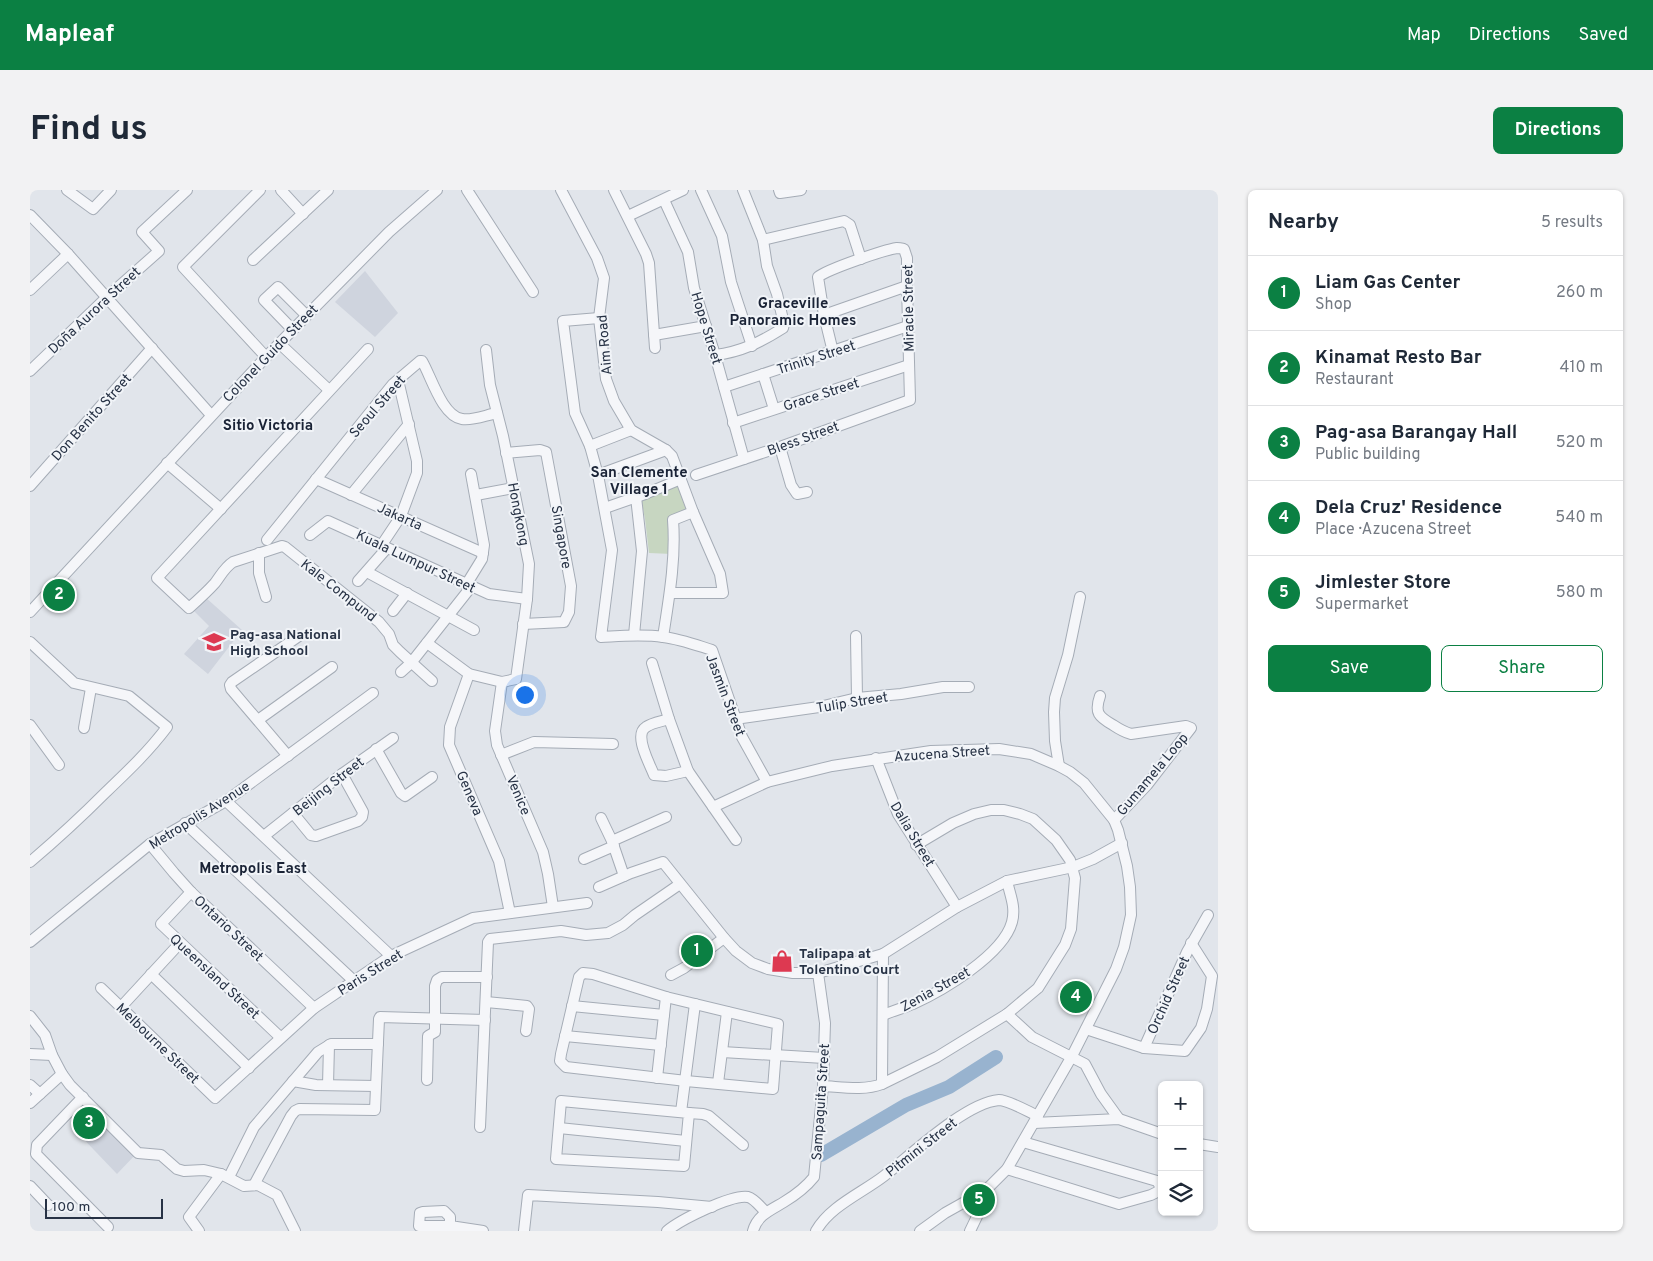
<!DOCTYPE html>
<html lang="en">
<head>
<meta charset="utf-8">
<style>
  body { margin:0; font-family:Overpass,sans-serif; background:#f2f2f3; color:#1f2937 }
  .controls { position:absolute; right:15px; bottom:15px; display:grid; overflow:hidden; border-radius:8px; box-shadow:0 1px 4px #0004 }
  .controls button { width:45px; height:45px; display:grid; place-items:center; padding:0; border:0; border-bottom:1px solid #e0e1e3; background:#fff; color:#1f2937; font:25px sans-serif }
  .scale { position:absolute; left:15px; bottom:12px; width:118px; box-sizing:border-box; padding-left:5px; border:2px solid #273245; border-top:0; font-size:14px; line-height:18px; white-space:nowrap; color:#273245; -webkit-text-stroke:4px #f1f4f8; paint-order:stroke }
  .you { position:absolute; left:494px; top:504px; width:18px; height:18px; margin:-12px; border:4px solid #fff; border-radius:50%; background:#1a73e8; box-shadow:0 0 0 8px #1a73e833 }
  .badge { display:grid; place-items:center; width:32px; height:32px; border-radius:50%; background:#0b8043; color:#fff; font-size:16px; font-weight:700 }
  .pin { position:absolute; translate:-50% -50%; border:2px solid #fff; box-shadow:0 1px 5px #0006 }
  .list { margin:0; padding:0; list-style:none }
  h2 { display:flex; justify-content:space-between; align-items:center; height:65px; margin:0; padding:0 20px; font-size:21px }
  h2 small { font-size:16px; font-weight:400; color:#747a83 }
  .list li { display:grid; grid-template-columns:32px 1fr auto; gap:15px; align-items:center; box-sizing:border-box; height:75px; padding:0 20px; border-top:1px solid #e0e1e3 }
  .list b { display:block; font-size:19px; white-space:nowrap }
  .list p { margin:0; font-size:16px; white-space:nowrap; color:#747a83 }
  .list em { font-size:16px; font-style:normal; color:#747a83 }
  .actions { display:flex; gap:10px; padding:15px 20px }
  .actions a { flex:1; padding:11px 0; border:1px solid #0b8043; border-radius:8px; text-align:center; font-size:18px; color:#0b8043 }
  .actions .main { background:#0b8043; color:#fff }
  .icon { flex:none; width:28px; height:28px; fill:none; stroke:currentColor; stroke-width:2; stroke-linecap:round; stroke-linejoin:round }
  .map { position:relative; flex:none; width:1188px; height:1041px; overflow:hidden; border-radius:8px }
  header { display:flex; align-items:center; gap:30px; box-sizing:border-box; height:70px; padding:0 25px; background:#0b8043; color:#fff }
  header strong { font-size:24px }
  nav { display:flex; gap:28px; margin-inline-start:auto; font-size:18px }
  .intro { display:flex; align-items:center; justify-content:space-between; box-sizing:border-box; height:120px; padding:0 30px }
  h1 { margin:0; font-size:35px }
  .button { padding:12px 22px; border-radius:8px; background:#0b8043; color:#fff; font-size:18px; font-weight:700 }
  main { display:flex; gap:30px; padding:0 30px }
  aside { flex:1; background:#fff; border-radius:8px; box-shadow:0 1px 4px #0004 }
  .map>svg:first-child { display:block }
  .built { fill:#cfd4de }
  .green { fill:#c7d6c1 }
  .lines { fill:none; stroke-linecap:round; stroke-linejoin:round }
  .river { stroke:#98b3cf; stroke-width:14 }
  .minor-casing { stroke:#a5acb6; stroke-width:12 }
  .minor { stroke:#f5f6f9; stroke-width:10 }
  .labels { text-anchor:middle; stroke-width:4; stroke-linejoin:round; paint-order:stroke }
  .street-label { font-size:14px; fill:#273245; stroke:#f1f4f8 }
  .poi-label { font-size:14px; font-weight:bold; fill:#273245; stroke:#f1f4f8; text-anchor:start }
  .neighbourhood-label { font-size:15px; font-weight:bold; fill:#1a2336; stroke:#f1f4f8 }
</style>
</head>
<body>
<header>
<strong>Mapleaf</strong>
<nav><a>Map</a><a>Directions</a><a>Saved</a></nav>
</header>
<div class="intro"><h1>Find us</h1><a class="button">Directions</a></div>
<main>
<div class="map">
<svg width="1188" height="1041" viewBox="0 0 1188 1041">
  <rect width="100%" height="100%" fill="#e1e5eb"/>
  <g class="built">
    <polygon points="335,81 368,123 345,147 305,112"/>
    <polygon points="175,407 212,440 178,484 154,464 179,436 163,420"/>
    <polygon points="59,918 106,964 87,984 42,937"/>
  </g>
  <polygon class="green" points="648,292 658,320 640,328 642,364 619,363 615,329 611,308"/>
  <g class="lines">
    <polyline class="river" points="791,965 876,915 919,897 966,867"/>
    <defs>
      <g id="minor">
        <polyline points="37,0 63,19 81,0"/>
        <polyline points="230,0 153,77 236,167"/>
        <polyline points="251,0 273,24"/>
        <polyline points="437,0 503,102"/>
        <polyline points="531,0 567,68 574,88 569,128 576,189 584,211 601,240 636,260 642,266 663,322 690,384 693,403 640,403"/>
        <polyline points="584,0 616,64 619,73 625,158"/>
        <polyline points="671,0 692,46 701,92 722,156"/>
        <polyline points="749,0 750,3 771,0"/>
        <polyline points="634,10 658,62 664,98 685,165 714,269"/>
        <polyline points="0,25 38,64 181,225"/>
        <polyline points="598,26 653,0"/>
        <polyline points="733,50 814,31 820,35 831,69"/>
        <polyline points="223,70 298,0"/>
        <polyline points="0,100 38,64"/>
        <polyline points="794,125 877,96"/>
        <path d="M569 128 533 131 545 223 560 256 568 285 582 360 571 447C591 446 612 444 633 447 650 449 666 455 682 460L712 547 737 592"/>
        <polyline points="262,139 234,110 248,97 276,125"/>
        <polyline points="624,145 676,136"/>
        <polyline points="249,153 299,200"/>
        <path d="M338 159 127 388 159 418C168 410 177 402 185 393 191 385 195 377 203 372L252 356 255 357 349 432 359 444 363 455 370 462 402 491"/>
        <path d="M685 165C711 162 731 152 753 138L754 134 747 104 737 76 733 50 713 0"/>
        <polyline points="0,181 76,108 129,61 112,42 157,0"/>
        <polyline points="733,184 744,219"/>
        <polyline points="694,197 878,136"/>
        <polyline points="703,233 879,175"/>
        <polyline points="560,256 601,240"/>
        <polyline points="750,257 761,295 767,304 777,302"/>
        <polyline points="476,263 510,260 516,262 541,396 539,422 534,432 493,434"/>
        <polyline points="137,273 191,319"/>
        <polyline points="568,285 636,260"/>
        <path d="M666 285 750 257 880 210 877 96V68L874 59C870 58 871 58 867 58 854 60 798 79 788 87L794 125 803 162"/>
        <polyline points="286,289 453,363"/>
        <polyline points="0,296 122,158"/>
        <polyline points="321,305 379,234"/>
        <polyline points="446,305 483,298"/>
        <polyline points="575,318 615,304 651,289"/>
        <polyline points="280,345 298,331 459,404 497,409"/>
        <path d="M237 350 363 194 390 171H392C401 186 412 226 432 229 442 231 456 225 467 223"/>
        <polyline points="351,356 371,326 387,283 387,271 368,190"/>
        <polyline points="229,363 229,383 236,407"/>
        <polyline points="337,382 444,440"/>
        <polyline points="328,391 357,358"/>
        <polyline points="436,395 452,369 454,355 441,284"/>
        <polyline points="363,421 377,403"/>
        <polyline points="0,422 236,167 359,42 407,0"/>
        <polyline points="604,445 612,361 606,307"/>
        <polyline points="826,446 827,508"/>
        <path d="M633 447C639 408 646 369 643 330L663 322"/>
        <path d="M0 452 44 493 99 506 137 537C119 561 98 581 76 602 52 626 26 650 0 672"/>
        <polyline points="397,453 439,484 472,492 486,489 497,409 499,374 473,246 460,195 456,160"/>
        <polyline points="622,473 639,529 658,581 706,650"/>
        <polyline points="371,482 381,473 441,397"/>
        <polyline points="439,484 420,537 419,555 469,671 480,723"/>
        <polyline points="472,492 465,541 467,555 513,662 518,684 523,717"/>
        <path d="M1070 506C1064 523 1069 527 1083 535 1089 539 1094 542 1101 544L1156 536 1161 538 1117 595 1084 630"/>
        <path d="M639 529C633 531 621 533 616 537 603 545 620 574 624 585L636 586 658 581"/>
        <polyline points="705,529 789,517 827,508 871,504 913,497 939,497"/>
        <polyline points="228,530 302,477"/>
        <polyline points="0,535 29,575"/>
        <polyline points="54,538 61,498"/>
        <polyline points="346,559 371,603 375,606 402,587"/>
        <polyline points="471,565 504,552 583,554"/>
        <polyline points="258,566 201,499 200,495 202,492 269,446"/>
        <polyline points="846,568 868,624 927,717"/>
        <polyline points="1029,576 1025,551 1024,522 1025,508 1038,465 1050,407"/>
        <polyline points="196,611 361,766"/>
        <polyline points="683,617 737,592 802,576 901,561 969,559 1001,564 1029,576 1040,582 1054,593 1084,630 1088,640 1097,676 1100,697 1101,725 1094,757 1086,779 1042,866 977,979 956,1000 915,1023 890,1041"/>
        <polyline points="263,623 281,645 286,646 328,631 332,627 333,622 312,584"/>
        <polyline points="571,628 582,651 594,686"/>
        <polyline points="155,633 324,791"/>
        <polyline points="234,646 312,584 363,548"/>
        <polyline points="582,651 636,627"/>
        <polyline points="120,654 144,683 161,702 284,818"/>
        <polyline points="554,669 584,656"/>
        <polyline points="569,697 601,683 633,672 694,748 706,761 722,773 738,779 763,783 788,783 853,764 927,717 977,691 1043,677 1063,669 1092,653"/>
        <polyline points="161,702 131,734 250,847"/>
        <polyline points="0,752 120,654 196,611 343,503"/>
        <polygon points="553,783 563,784 636,807 748,834 743,899 656,891 536,877 530,871 531,864 549,787"/>
        <polyline points="121,784 219,878"/>
        <polyline points="641,785 654,778 694,748"/>
        <polyline points="71,798 185,908 284,818 361,766 443,728 557,713"/>
        <polyline points="456,812 497,816 499,819 496,841"/>
        <polyline points="542,816 634,825"/>
        <polyline points="91,817 150,753"/>
        <polyline points="977,824 1002,847 1055,874 1071,904 1089,929"/>
        <path d="M853 825C863 821 873 818 883 814 912 801 973 765 982 732 986 717 980 705 977 691"/>
        <polyline points="0,826 15,845 22,865 32,884 40,895 108,963 131,965 147,979 154,981 174,980 191,984 214,996 228,995 247,1005 265,1041"/>
        <polyline points="1056,839 1114,858 1157,762 1178,725"/>
        <polyline points="535,846 631,855"/>
        <polyline points="1114,858 1155,861 1171,838 1177,819 1182,786 1161,753"/>
        <polyline points="692,862 794,868"/>
        <polyline points="0,864 22,865"/>
        <polyline points="627,888 636,807"/>
        <polyline points="397,890 398,846 405,842 405,796 407,790 412,787 457,787"/>
        <polyline points="263,891 286,895 346,896"/>
        <polyline points="688,893 697,822"/>
        <polyline points="852,894 853,764"/>
        <polyline points="0,895 10,904"/>
        <polyline points="298,895 299,855"/>
        <path d="M793 896C812 897 834 901 852 894L907 867 977 824 1008 798 1035 755 1041 739 1045 688 1040 670 1026 650 1003 629 990 624 974 620H961L944 624 923 633 886 655"/>
        <polyline points="53,907 7,955 6,964 78,1037"/>
        <polygon points="531,911 659,923 654,976 526,969"/>
        <polyline points="0,913 32,884"/>
        <polyline points="651,922 665,814"/>
        <polyline points="659,923 673,924 679,926 713,955"/>
        <polyline points="1004,933 1089,929 1132,944"/>
        <polyline points="450,937 458,752 460,749 531,741 556,745 578,743 593,735 605,725 650,694"/>
        <polyline points="529,938 656,951"/>
        <polyline points="1169,954 1188,957"/>
        <polyline points="977,979 1089,1014 1121,1005 1129,1001 1130,996 1127,991 993,952"/>
        <polyline points="199,987 224,937 288,862 301,854 348,854"/>
        <polyline points="224,995 261,926 265,921 269,919 345,920 349,829 350,827 455,830"/>
        <polyline points="0,996 18,1015"/>
        <polyline points="420,1036 420,1027 414,1021 393,1022 390,1023 389,1036 420,1036 453,1041"/>
        <polyline points="169,1041 159,1027 191,984"/>
        <polyline points="494,1041 498,1005 628,1012 682,1017"/>
        <path d="M637 1041C650 1030 702 1004 718 1007 725 1009 730 1017 736 1022"/>
        <path d="M723 1041C727 1025 741 1020 754 1012 764 1006 776 997 784 987L793 896 795 833 788 783"/>
        <path d="M786 1041C800 1016 832 1003 854 986 881 965 935 913 969 910 978 910 999 922 1008 926"/>
        <polyline points="940,1041 952,1016 956,1000"/>
      </g>
    </defs>
    <use href="#minor" class="minor-casing"/>
    <use href="#minor" class="minor"/>
  </g>
  <defs>
    <symbol id="school-bare" viewBox="-9 -9 18 18"><path d="M0-5L7-2L0 1L-7-2ZM-4 1L0 2.5L4 1V4Q0 6-4 4Z" fill="#dd3951" stroke="#f1f4f8" stroke-width="2.5" paint-order="stroke"/></symbol>
    <symbol id="shop-bare" viewBox="-9 -9 18 18"><path d="M-5-2.5h2.3a2.7 3.5 0 0 1 5.4 0H5L5.5 6h-11ZM-1.5-2.5h3a1.5 2.3 0 0 0-3 0Z" fill="#dd3951" stroke="#f1f4f8" stroke-width="2.5" paint-order="stroke"/></symbol>
  </defs>
  <g fill-rule="evenodd">
    <use href="#school-bare" x="168" y="436" width="32" height="32"/>
    <use href="#shop-bare" x="736" y="755" width="32" height="32"/>
  </g>
  <g class="labels">
    <g class="street-label">
      <text transform="translate(878 118) rotate(-91)" y="5">Miracle Street</text>
      <text transform="translate(64 120) rotate(-43)" y="5">Doña Aurora Street</text>
      <text transform="translate(677 138) rotate(73)" y="5">Hope Street</text>
      <text transform="translate(574 155) rotate(-95)" y="5">Aim Road</text>
      <text transform="translate(240 163) rotate(-46)" y="5">Colonel Guido Street</text>
      <text transform="translate(786 167) rotate(-18)" y="5">Trinity Street</text>
      <text transform="translate(791 204) rotate(-18)" y="5">Grace Street</text>
      <text transform="translate(347 216) rotate(-49)" y="5">Seoul Street</text>
      <text transform="translate(61 227) rotate(-48)" y="5">Don Benito Street</text>
      <text transform="translate(773 248) rotate(-20)" y="5">Bless Street</text>
      <text transform="translate(489 324) rotate(79)" y="5">Hongkong</text>
      <text transform="translate(370 326) rotate(24)" y="5">Jakarta</text>
      <text transform="translate(532 347) rotate(80)" y="5">Singapore</text>
      <text transform="translate(386 371) rotate(25)" y="5">Kuala Lumpur Street</text>
      <text transform="translate(309 400) rotate(38)" y="5">Kale Compund</text>
      <text transform="translate(696 505) rotate(69)" y="5">Jasmin Street</text>
      <text transform="translate(822 512) rotate(-9)" y="5">Tulip Street</text>
      <text transform="translate(912 563) rotate(-4)" y="5">Azucena Street</text>
      <text transform="translate(1122 584) rotate(-50)" y="5">Gumamela Loop</text>
      <text transform="translate(298 596) rotate(-38)" y="5">Beijing Street</text>
      <text transform="translate(440 603) rotate(67)" y="5">Geneva</text>
      <text transform="translate(489 605) rotate(67)" y="5">Venice</text>
      <text transform="translate(169 625) rotate(-32)" y="5">Metropolis Avenue</text>
      <text transform="translate(883 644) rotate(59)" y="5">Dalia Street</text>
      <text transform="translate(199 738) rotate(43)" y="5">Ontario Street</text>
      <text transform="translate(340 782) rotate(-32)" y="5">Paris Street</text>
      <text transform="translate(185 786) rotate(43)" y="5">Queensland Street</text>
      <text transform="translate(905 799) rotate(-29)" y="5">Zenia Street</text>
      <text transform="translate(1138 805) rotate(-66)" y="5">Orchid Street</text>
      <text transform="translate(128 853) rotate(44)" y="5">Melbourne Street</text>
      <text transform="translate(790 912) rotate(-86)" y="5">Sampaguita Street</text>
      <text transform="translate(891 957) rotate(-38)" y="5">Pitmini Street</text>
    </g>
    <g class="poi-label">
      <text x="200" y="449">Pag-asa National<tspan x="200" dy="16">High School</tspan></text>
      <text x="769" y="768">Talipapa at<tspan x="769" dy="16">Tolentino Court</tspan></text>
    </g>
    <g class="neighbourhood-label">
      <text x="763" y="118">Graceville<tspan x="763" dy="17">Panoramic Homes</tspan></text>
      <text x="238" y="240">Sitio Victoria</text>
      <text x="609" y="287">San Clemente<tspan x="609" dy="17">Village 1</tspan></text>
      <text x="223" y="683">Metropolis East</text>
    </g>
  </g>
</svg>
<div class="controls">
<button>+</button>
<button>−</button>
<button><svg class="icon" aria-label="layers" viewBox="0 0 24 24"><path d="M12 4l9 5-9 5-9-5zM3 14l9 5 9-5"/></svg></button>
</div>
<div class="scale">100 m</div>
<div class="you"></div>
<div class="pin badge" style="left:667px;top:761px">1</div>
<div class="pin badge" style="left:29px;top:405px">2</div>
<div class="pin badge" style="left:59px;top:933px">3</div>
<div class="pin badge" style="left:1046px;top:807px">4</div>
<div class="pin badge" style="left:949px;top:1010px">5</div>
</div>
<aside>
<h2>Nearby<small>5 results</small></h2>
<ul class="list">
<li><span class="badge">1</span><div><b>Liam Gas Center</b><p>Shop</p></div><em>260 m</em></li>
<li><span class="badge">2</span><div><b>Kinamat Resto Bar</b><p>Restaurant</p></div><em>410 m</em></li>
<li><span class="badge">3</span><div><b>Pag-asa Barangay Hall</b><p>Public building</p></div><em>520 m</em></li>
<li><span class="badge">4</span><div><b>Dela Cruz' Residence</b><p>Place · Azucena Street</p></div><em>540 m</em></li>
<li><span class="badge">5</span><div><b>Jimlester Store</b><p>Supermarket</p></div><em>580 m</em></li>
</ul>
<div class="actions"><a class="main">Save</a><a>Share</a></div>
</aside>
</main>
</body>
</html>
